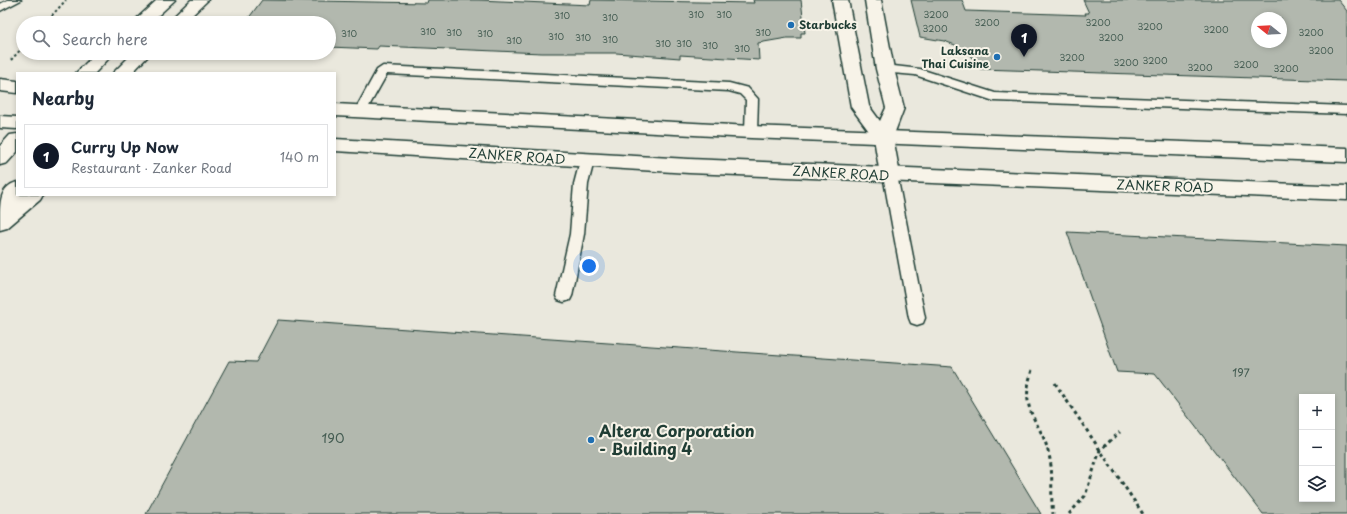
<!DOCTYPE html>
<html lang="en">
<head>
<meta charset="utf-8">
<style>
  body { margin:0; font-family:"Playpen Sans",sans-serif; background:#f2f2f3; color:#1f2937 }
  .controls { position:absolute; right:12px; bottom:12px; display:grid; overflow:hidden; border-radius:0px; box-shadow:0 2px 6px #0003 }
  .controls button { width:36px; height:36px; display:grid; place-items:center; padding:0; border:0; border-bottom:1px solid #e0e1e3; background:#fff; color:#1f2937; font:20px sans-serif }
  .compass { position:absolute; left:1251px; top:12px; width:36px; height:36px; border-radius:50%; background:#fff; box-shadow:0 2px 6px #0003; rotate:288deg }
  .you { position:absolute; left:589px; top:266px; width:14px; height:14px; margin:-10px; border:3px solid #fff; border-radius:50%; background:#1a73e8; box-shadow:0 0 0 6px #1a73e833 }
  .badge { display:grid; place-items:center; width:26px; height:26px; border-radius:50%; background:#111827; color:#fff; font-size:13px; font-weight:700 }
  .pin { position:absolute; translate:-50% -33px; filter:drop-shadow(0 1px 2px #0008) }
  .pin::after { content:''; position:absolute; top:21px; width:14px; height:12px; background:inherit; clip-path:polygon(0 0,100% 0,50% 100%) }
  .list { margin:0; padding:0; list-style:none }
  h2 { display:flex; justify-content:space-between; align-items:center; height:52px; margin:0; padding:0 16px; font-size:17px }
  h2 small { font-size:13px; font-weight:400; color:#747a83 }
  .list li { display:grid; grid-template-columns:26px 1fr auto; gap:12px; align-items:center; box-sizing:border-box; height:64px; margin:0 8px 8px; padding:0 8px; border:1px solid #e0e1e3; border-radius:0px }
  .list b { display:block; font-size:15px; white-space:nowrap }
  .list p { margin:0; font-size:13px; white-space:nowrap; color:#747a83 }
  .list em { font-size:13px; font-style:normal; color:#747a83 }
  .icon { flex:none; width:22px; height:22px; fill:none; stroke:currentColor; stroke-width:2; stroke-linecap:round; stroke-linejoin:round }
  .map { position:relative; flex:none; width:1347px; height:514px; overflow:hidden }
  .search { position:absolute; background:#fff; box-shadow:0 2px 6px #0003; left:16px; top:16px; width:320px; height:44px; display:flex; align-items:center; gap:10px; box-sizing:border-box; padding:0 14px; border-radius:22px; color:#747a83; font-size:15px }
  .panel { position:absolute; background:#fff; box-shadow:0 2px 6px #0003; left:16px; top:72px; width:320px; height:124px; border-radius:0px }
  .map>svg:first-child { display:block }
  .building { fill:#b2b8ae; stroke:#1f3d34; fill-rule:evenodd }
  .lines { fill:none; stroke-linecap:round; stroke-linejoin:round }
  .lane-casing { stroke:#1f3d34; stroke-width:3 }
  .street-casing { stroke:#1f3d34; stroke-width:3 }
  .secondary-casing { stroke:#1f3d34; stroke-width:3 }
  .primary-casing { stroke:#1f3d34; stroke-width:3 }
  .path-far1 { stroke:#1f3d34; stroke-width:2; stroke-dasharray:2.5 2.5; stroke-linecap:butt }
  .path { stroke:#1f3d34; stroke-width:3; stroke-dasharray:3.5 3.5; stroke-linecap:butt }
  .lane { fill:#f7f3e8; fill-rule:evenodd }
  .street { fill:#f7f3e8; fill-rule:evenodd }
  .secondary { fill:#f7f3e8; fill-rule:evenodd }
  .primary { fill:#f7f3e8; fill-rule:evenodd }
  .poi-dot { fill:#1f6fb2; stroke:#f7f3e8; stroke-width:1.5 }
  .labels { text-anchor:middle; stroke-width:4; stroke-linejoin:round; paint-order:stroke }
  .far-number-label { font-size:9px; fill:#445c52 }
  .far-poi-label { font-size:11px; font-weight:bold; fill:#1f3d34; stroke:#f7f3e8; text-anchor:start }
  .number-label { font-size:11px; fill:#445c52 }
  .street-label { font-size:13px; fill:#1f3d34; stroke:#f7f3e8 }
  .near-number-label { font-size:13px; fill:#445c52 }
  .near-poi-label { font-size:16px; font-weight:bold; fill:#1f3d34; stroke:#f7f3e8; text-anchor:start }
</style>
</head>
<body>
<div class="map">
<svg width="1347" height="514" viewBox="0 0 1347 514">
  <rect width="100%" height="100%" fill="#eae8dd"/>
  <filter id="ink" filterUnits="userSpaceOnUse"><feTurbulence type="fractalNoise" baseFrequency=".025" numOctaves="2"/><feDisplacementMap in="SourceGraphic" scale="8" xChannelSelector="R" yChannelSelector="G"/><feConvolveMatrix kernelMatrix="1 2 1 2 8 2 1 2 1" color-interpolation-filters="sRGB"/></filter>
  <g filter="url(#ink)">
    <g class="building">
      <polygon points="262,0 427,3 428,0 478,0 590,5 591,0 754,3 753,0 801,0 805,33 801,33 801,38 787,38 758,43 759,60 680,55 680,58 616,53 542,53 379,46 377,49 329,47 329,23 245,23"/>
      <path d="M911 0H962L966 11 1086 15 1085 13H1089L1083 0H1338L1347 11V81L980 69 969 54 958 46 944 41 920 37ZM1257 18H1281V42H1257Z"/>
      <path d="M1067 232 1347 246V514H1263L1155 374 1117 372ZM1302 397H1332V499H1302Z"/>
      <polygon points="278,320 952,367 1041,514 146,514 229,361 256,362"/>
    </g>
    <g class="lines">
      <defs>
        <g id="lane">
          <polygon points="8,0 21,0 0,11 0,4"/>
          <polygon points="885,65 920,69 995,93 1347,106 1347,114 994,101 915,75 881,72 879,69"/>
          <polygon points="383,66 729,83 748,88 758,99 757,132 756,135 746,135 745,132 746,100 740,94 729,91 387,74 364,115 356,115 354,112 377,70"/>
          <polygon points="587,156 592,158 594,161 588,184 584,234 572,296 570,300 564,302 558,300 556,296 570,234 574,184 580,161 582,158"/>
          <polygon points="890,170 895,172 897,175 925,318 923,323 917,325 911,323 909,318 883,175 885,172"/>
        </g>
        <polygon id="street" points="832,0 848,0 869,106 880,121 886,108 876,69 865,0 881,0 894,69 904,108 893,137 900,175 897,180 890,182 883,180 880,175 874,138 851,107"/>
        <g id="secondary">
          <polygon points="157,0 175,0 150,23 132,23"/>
          <polygon points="191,0 208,0 184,23 167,23"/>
          <polygon points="96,53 114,53 95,73 76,73"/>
          <polygon points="133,53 151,53 132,73 113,73"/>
          <polygon points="17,134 17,152 7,163 0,165 0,146 10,135"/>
          <path d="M17 182V195H24L7 216 0 219C0 202 0 187 17 182Z"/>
        </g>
        <g id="primary">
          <polygon points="0,79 17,81 17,93 0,91"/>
          <polygon points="335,104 751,126 1347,148 1347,162 751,138 335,116"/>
          <polygon points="0,116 17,117 17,129 0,128"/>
          <polygon points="335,139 689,159 1347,186 1347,200 689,173 335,151"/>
          <polygon points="19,195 43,195 40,200 7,228 0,230 0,211"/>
        </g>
      </defs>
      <use href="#lane" class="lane-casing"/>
      <use href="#street" class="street-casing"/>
      <use href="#secondary" class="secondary-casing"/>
      <use href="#primary" class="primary-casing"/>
      <g class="path-far1">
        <polyline points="45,23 66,0"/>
        <polyline points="11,60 23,47"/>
      </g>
      <g class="path">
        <path d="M1032 370C1018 414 1041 418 1049 455 1054 474 1050 494 1053 514"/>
        <polyline points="1055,383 1143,514"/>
        <polyline points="1069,514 1085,496 1100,450 1120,432"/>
      </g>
      <use href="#lane" class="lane"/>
      <use href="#street" class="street"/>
      <use href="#secondary" class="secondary"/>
      <use href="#primary" class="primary"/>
    </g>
  </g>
  <g class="poi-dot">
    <circle cx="791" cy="25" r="4"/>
    <circle cx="997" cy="57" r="4"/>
    <circle cx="591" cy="440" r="4"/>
  </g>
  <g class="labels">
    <g class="far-number-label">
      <text x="696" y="18">310</text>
      <text x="724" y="18">310</text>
      <text x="936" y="18">3200</text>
      <text x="562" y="19">310</text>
      <text x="610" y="21">310</text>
      <text x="987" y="26">3200</text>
      <text x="1098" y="26">3200</text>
      <text x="1150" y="30">3200</text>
      <text x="935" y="32">3200</text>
      <text x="1216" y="33">3200</text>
      <text x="428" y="35">310</text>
      <text x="454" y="36">310</text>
      <text x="763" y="36">310</text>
      <text x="1311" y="36">3200</text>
      <text x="349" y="37">310</text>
      <text x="485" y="37">310</text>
      <text x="556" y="40">310</text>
      <text x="583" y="41">310</text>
      <text x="1111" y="41">3200</text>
      <text x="610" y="43">310</text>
      <text x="514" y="44">310</text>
      <text x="663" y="47">310</text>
      <text x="684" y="47">310</text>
      <text x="710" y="49">310</text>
      <text x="742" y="52">310</text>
      <text x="1321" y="54">3200</text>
      <text x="1072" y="61">3200</text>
      <text x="1155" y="64">3200</text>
      <text x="1126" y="66">3200</text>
      <text x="1246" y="68">3200</text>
      <text x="1200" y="71">3200</text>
      <text x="1286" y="72">3200</text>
    </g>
    <g class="far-poi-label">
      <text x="799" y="29">Starbucks</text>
      <text x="989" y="55" text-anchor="end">Laksana<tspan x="989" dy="13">Thai Cuisine</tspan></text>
    </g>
    <g class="number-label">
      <text x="1241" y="377">197</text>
    </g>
    <g class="street-label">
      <text transform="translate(517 156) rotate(4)" y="5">ZANKER ROAD</text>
      <text transform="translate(841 173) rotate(3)" y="5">ZANKER ROAD</text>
      <text transform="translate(1165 186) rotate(2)" y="5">ZANKER ROAD</text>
    </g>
    <g class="near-number-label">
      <text x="333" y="443">190</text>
    </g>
    <g class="near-poi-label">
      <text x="599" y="437">Altera Corporation<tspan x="599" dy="18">- Building 4</tspan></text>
    </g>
  </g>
</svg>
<div class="controls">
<button>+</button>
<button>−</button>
<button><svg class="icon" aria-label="layers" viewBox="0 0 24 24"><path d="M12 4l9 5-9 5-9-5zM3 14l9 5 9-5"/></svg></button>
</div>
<svg class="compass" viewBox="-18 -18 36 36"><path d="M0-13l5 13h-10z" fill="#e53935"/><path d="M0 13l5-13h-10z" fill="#747a83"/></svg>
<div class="you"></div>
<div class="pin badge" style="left:1024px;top:57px">1</div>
<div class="search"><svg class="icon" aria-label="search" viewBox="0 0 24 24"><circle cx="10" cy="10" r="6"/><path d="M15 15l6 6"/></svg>Search here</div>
<section class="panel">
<h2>Nearby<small></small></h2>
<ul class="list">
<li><span class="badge">1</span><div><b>Curry Up Now</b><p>Restaurant · Zanker Road</p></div><em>140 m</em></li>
</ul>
</section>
</div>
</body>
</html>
